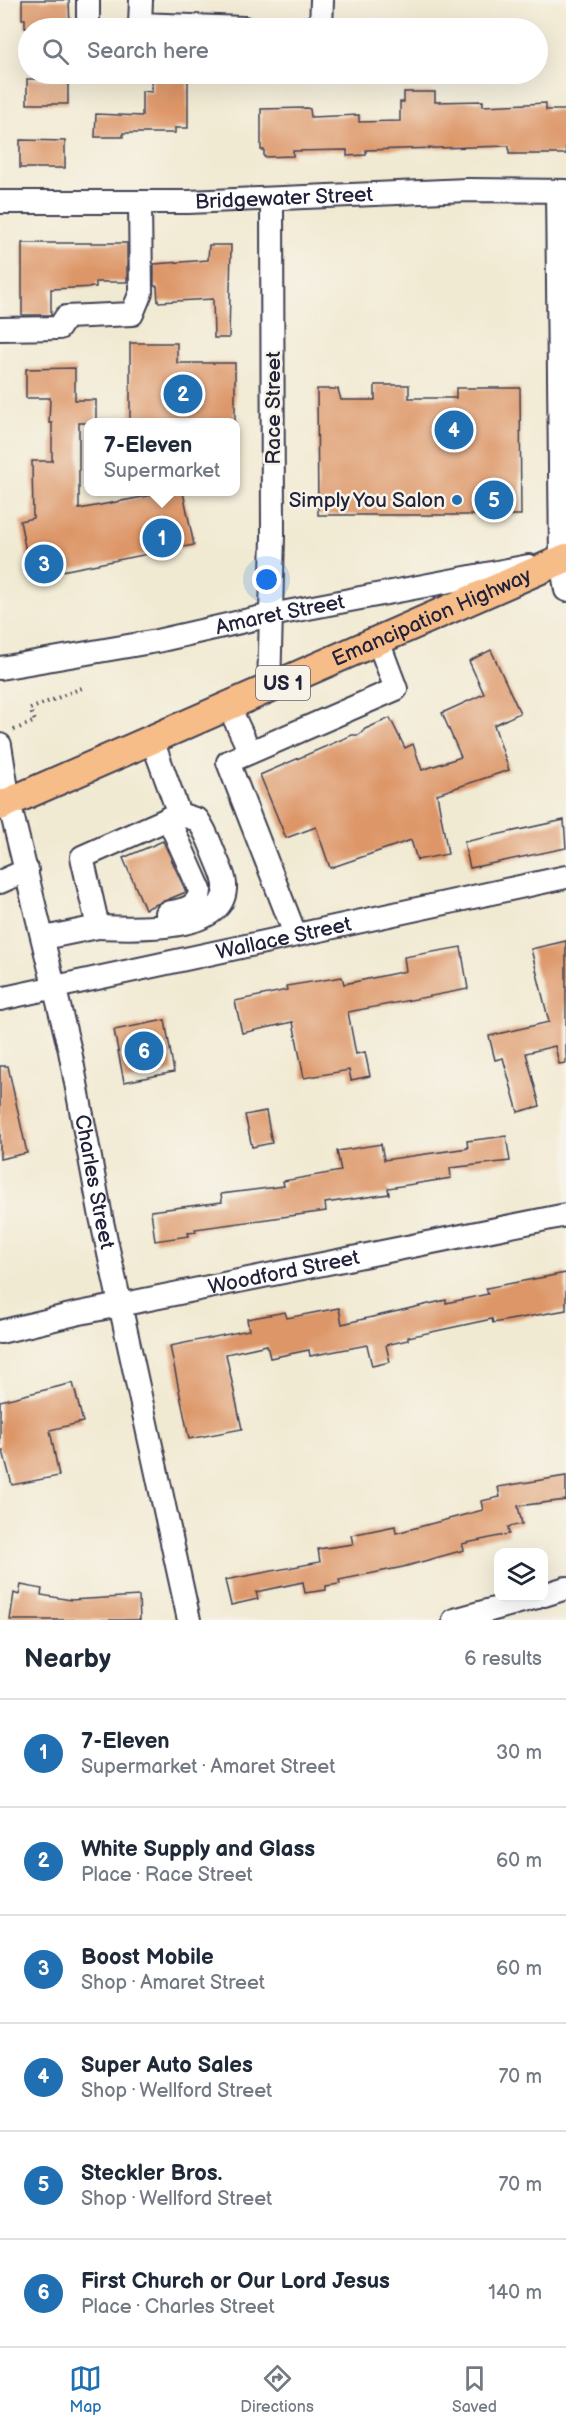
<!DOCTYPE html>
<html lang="en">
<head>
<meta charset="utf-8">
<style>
  body { margin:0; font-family:"Balsamiq Sans",sans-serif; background:#f2f2f3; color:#1f2937 }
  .controls { position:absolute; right:18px; bottom:18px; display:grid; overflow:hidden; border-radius:12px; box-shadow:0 6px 24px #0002 }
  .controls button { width:54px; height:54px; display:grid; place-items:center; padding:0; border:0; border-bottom:2px solid #e0e1e3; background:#fff; color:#1f2937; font:30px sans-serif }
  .you { position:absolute; left:267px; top:580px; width:21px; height:21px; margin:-15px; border:4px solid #fff; border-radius:50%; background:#1a73e8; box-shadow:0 0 0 9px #1a73e833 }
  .badge { display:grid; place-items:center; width:39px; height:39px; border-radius:50%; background:#1f6fb2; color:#fff; font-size:20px; font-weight:700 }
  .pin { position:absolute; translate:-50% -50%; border:3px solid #fff; box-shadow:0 2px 6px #0006 }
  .popup { position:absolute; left:84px; top:418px; width:156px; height:78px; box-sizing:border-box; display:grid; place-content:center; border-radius:12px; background:#fff; filter:drop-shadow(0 2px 4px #0005); font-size:20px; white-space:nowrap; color:#747a83 }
  .popup b { font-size:22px; color:#1f2937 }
  .popup::after { content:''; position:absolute; left:50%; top:100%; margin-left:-12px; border:12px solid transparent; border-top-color:#fff }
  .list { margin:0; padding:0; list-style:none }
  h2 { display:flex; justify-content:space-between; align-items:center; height:78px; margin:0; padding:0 24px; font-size:26px }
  h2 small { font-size:20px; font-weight:400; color:#747a83 }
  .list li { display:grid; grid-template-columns:39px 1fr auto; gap:18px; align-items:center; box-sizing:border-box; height:108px; padding:0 24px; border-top:2px solid #e0e1e3 }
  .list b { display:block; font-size:22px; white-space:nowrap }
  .list p { margin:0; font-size:20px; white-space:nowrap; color:#747a83 }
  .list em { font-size:20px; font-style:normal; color:#747a83 }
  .icon { flex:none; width:33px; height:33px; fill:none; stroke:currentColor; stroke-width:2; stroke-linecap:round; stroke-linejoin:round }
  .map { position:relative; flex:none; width:566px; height:1620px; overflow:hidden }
  .search { position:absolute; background:#fff; box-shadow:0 6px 24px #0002; left:18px; right:18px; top:18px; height:66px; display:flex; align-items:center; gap:15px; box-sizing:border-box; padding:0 21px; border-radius:33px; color:#747a83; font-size:22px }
  .sheet { height:726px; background:#fff }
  nav { display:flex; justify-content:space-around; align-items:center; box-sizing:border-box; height:84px; border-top:2px solid #e0e1e3; background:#fff; font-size:16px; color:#747a83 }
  nav a { display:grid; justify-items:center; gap:3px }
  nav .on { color:#1f6fb2 }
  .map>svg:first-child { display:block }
  .building { fill:#dd9668 }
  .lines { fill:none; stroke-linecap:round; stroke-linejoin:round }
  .minor-casing { stroke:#414052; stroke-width:26 }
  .major-casing { stroke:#414052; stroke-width:32 }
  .path { stroke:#414052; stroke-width:4; stroke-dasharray:1.5 4.5; stroke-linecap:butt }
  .minor { stroke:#fff; stroke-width:22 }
  .major { stroke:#f7bd88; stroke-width:28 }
  .poi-dot { fill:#1f6fb2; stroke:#f7f3e8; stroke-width:2 }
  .labels { text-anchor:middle; stroke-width:5; stroke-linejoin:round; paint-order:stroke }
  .shield { fill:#f7f3e8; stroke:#62616f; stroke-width:1.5 }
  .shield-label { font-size:20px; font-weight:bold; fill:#22223b }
  .street-label { font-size:21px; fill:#22223b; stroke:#f7f3e8 }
  .poi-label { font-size:21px; fill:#22223b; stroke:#f7f3e8; text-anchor:end }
</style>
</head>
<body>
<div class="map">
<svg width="566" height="1620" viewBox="0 0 566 1620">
  <rect width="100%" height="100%" fill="#f7f3e8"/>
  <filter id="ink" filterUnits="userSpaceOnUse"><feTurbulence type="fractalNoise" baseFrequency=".0167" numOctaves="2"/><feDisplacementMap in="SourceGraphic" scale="12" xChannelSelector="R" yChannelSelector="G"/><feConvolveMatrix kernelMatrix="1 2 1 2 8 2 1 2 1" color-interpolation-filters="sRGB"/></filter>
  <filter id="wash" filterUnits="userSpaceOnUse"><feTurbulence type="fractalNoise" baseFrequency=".008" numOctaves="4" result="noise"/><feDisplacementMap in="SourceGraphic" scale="24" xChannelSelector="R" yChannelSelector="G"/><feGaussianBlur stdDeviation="1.35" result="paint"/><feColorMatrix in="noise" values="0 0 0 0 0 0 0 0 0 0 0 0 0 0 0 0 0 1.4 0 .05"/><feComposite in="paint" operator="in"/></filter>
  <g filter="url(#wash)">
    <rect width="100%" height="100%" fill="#f1ead3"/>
    <g id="blocks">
      <g class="building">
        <polygon points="22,0 69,0 70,28 25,28 25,19 22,19"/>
        <polygon points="152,74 180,74 180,79 188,79 188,128 175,128 175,133 123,133 123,137 95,137 96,114 142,116 142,91 152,92"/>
        <rect x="27" y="79" width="41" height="25"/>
        <polygon points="404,92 435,92 435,102 483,101 483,106 546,103 546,110 566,110 566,154 509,154 509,146 366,150 366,155 347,156 347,150 293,151 293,156 264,157 264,150 261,150 261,109 307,108 310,109 311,117 359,115 359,122 400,121 400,102 404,102"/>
        <polygon points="20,140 65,141 65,168 20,168"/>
        <polygon points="22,243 127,243 127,282 96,282 96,287 51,289 51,315 22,315"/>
        <polygon points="209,245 231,245 229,338 214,338 213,299 158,302 157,286 154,286 154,264 208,260"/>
        <polygon points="130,343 177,343 177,363 235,363 235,423 130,423"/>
        <polygon points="75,368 75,400 96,400 96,423 79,423 79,509 169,492 183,492 194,545 31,577 20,521 33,518 32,461 52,461 52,423 49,423 50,398 26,398 26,369"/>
        <polygon points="375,385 409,385 409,398 456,398 456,388 520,388 521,515 318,515 317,389 338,389 341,400 375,400"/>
        <polygon points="491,650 520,713 494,725 509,770 437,794 448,854 417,860 411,840 330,868 316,827 286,838 260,775 352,735 359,735 365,729 390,718 405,748 413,744 422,770 461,757 442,713 484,694 469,661"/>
        <polygon points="564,820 566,848 470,868 464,842"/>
        <polygon points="163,841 186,892 145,909 123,858"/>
        <polygon points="566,941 566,1063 559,1064 555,1046 526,1053 540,1106 518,1112 503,1058 495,1060 489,1036 549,1022 531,949"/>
        <polygon points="461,947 468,989 348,1012 356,1054 365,1052 370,1076 351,1080 349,1070 304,1078 293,1022 242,1033 235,1001 287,990 286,986 342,977 344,984 406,971 404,957"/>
        <polygon points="165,1020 174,1072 124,1082 114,1030"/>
        <polygon points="0,1066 8,1066 27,1153 0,1159"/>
        <polygon points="266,1111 272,1143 252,1147 245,1115"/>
        <polygon points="506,1136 510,1161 450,1168 451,1178 388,1188 389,1194 325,1203 326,1211 195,1229 196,1232 188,1233 189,1236 155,1241 151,1211 222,1202 221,1194 284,1186 283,1181 341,1171 337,1151 381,1144 384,1160 468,1148 467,1141"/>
        <polygon points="566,1273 566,1310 493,1323 492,1319 408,1337 408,1340 386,1345 390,1362 372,1366 367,1345 310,1356 309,1350 270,1358 267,1345 226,1354 242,1429 189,1439 170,1346 249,1330 247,1319 285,1312 287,1318 339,1308 342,1324 446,1300 446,1303 488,1294 486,1288"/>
        <polygon points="73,1383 83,1422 50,1430 59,1476 12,1485 3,1451 0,1451 0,1401"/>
        <polygon points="566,1476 566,1500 518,1506 522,1524 508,1527 509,1534 462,1544 464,1550 403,1567 339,1580 340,1584 326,1586 326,1590 305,1593 303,1582 256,1592 258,1599 231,1605 225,1580 320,1562 318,1549 353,1544 351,1535 395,1526 396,1533 483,1510 481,1501 500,1497 498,1487"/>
        <polygon points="21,1585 42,1589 41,1595 71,1600 139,1596 140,1620 10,1620 14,1593 19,1595"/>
      </g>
    </g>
  </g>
  <g filter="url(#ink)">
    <use href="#blocks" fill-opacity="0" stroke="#414052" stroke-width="1.5"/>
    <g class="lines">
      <defs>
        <g id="minor">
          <polyline points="141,0 140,24 244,28"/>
          <polyline points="88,28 88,0"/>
          <polyline points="321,28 322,0"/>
          <polyline points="557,191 561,560 566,590"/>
          <path id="s1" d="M0 202H188L467 190 566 191"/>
          <polyline points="0,329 59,328 66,317 132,314 141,292 140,202"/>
          <path id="s2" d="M0 668 157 641 271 615 529 566"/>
          <polyline points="269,689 273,536 272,199"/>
          <polyline points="229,707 250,752"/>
          <path id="s3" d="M0 745 9 802 70 1051 101 1217 189 1620"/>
          <polyline points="0,882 27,870"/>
          <path d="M167 913C182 910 199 908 200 890L168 818"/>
          <path d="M98 927C130 928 222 934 225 889 226 879 220 868 216 858 211 846 206 831 198 820L179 814"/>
          <polyline points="295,934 228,762 396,689 378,641"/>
          <polyline points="44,938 98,927 82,857 179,814 152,740"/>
          <path id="s4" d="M0 999 566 877"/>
          <path id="s5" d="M0 1332 75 1314 566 1215"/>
          <polyline points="544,1595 566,1588"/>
          <polyline points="454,1620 534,1598"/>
        </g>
        <g id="major">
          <path id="s6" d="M0 806 566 558"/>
        </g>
      </defs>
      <use href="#minor" class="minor-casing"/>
      <use href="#major" class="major-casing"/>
      <polyline class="path" points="14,730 35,721 30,709 82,688"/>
      <use href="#minor" class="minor"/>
      <use href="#major" class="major"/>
    </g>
  </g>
  <circle class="poi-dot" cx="457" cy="500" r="6"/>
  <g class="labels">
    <rect class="shield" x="256" y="666" width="54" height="34" rx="4.5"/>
    <g class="shield-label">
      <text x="283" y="690">US 1</text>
    </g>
    <g class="street-label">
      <text dy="7" stroke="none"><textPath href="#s1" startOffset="284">Bridgewater Street</textPath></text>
      <text transform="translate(273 408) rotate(-90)" y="7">Race Street</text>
      <text dy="7" stroke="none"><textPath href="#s2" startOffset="285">Amaret Street</textPath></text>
      <text dy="7" stroke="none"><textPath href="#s6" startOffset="471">Emancipation Highway</textPath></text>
      <text dy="7" stroke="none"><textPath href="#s4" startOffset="290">Wallace Street</textPath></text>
      <text dy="7" stroke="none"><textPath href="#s3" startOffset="447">Charles Street</textPath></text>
      <text dy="7" stroke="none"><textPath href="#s5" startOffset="290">Woodford Street</textPath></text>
    </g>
    <g class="poi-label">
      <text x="445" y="507">Simply You Salon</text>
    </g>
  </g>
</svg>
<div class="controls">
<button><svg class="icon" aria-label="layers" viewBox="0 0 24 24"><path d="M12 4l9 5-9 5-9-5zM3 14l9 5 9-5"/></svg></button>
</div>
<div class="you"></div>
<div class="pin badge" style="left:162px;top:538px">1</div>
<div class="popup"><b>7-Eleven</b>Supermarket</div>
<div class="pin badge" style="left:183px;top:394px">2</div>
<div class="pin badge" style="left:44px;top:564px">3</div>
<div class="pin badge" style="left:454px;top:430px">4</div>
<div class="pin badge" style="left:494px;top:500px">5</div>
<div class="pin badge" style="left:144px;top:1051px">6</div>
<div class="search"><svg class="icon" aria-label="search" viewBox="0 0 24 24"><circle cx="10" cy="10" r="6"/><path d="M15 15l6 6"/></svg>Search here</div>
</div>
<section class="sheet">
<h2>Nearby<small>6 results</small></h2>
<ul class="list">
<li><span class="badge">1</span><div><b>7-Eleven</b><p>Supermarket · Amaret Street</p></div><em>30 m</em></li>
<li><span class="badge">2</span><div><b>White Supply and Glass</b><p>Place · Race Street</p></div><em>60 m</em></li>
<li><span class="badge">3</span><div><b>Boost Mobile</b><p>Shop · Amaret Street</p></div><em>60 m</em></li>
<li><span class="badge">4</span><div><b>Super Auto Sales</b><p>Shop · Wellford Street</p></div><em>70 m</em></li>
<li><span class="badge">5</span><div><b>Steckler Bros.</b><p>Shop · Wellford Street</p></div><em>70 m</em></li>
<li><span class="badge">6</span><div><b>First Church or Our Lord Jesus</b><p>Place · Charles Street</p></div><em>140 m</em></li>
</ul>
</section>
<nav>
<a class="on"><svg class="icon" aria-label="map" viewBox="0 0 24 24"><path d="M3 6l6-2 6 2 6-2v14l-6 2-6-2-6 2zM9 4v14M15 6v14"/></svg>Map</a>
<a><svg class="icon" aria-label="directions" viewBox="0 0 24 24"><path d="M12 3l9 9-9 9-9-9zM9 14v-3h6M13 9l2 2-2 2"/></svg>Directions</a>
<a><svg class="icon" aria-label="saved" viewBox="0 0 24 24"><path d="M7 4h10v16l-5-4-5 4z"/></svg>Saved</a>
</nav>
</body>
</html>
